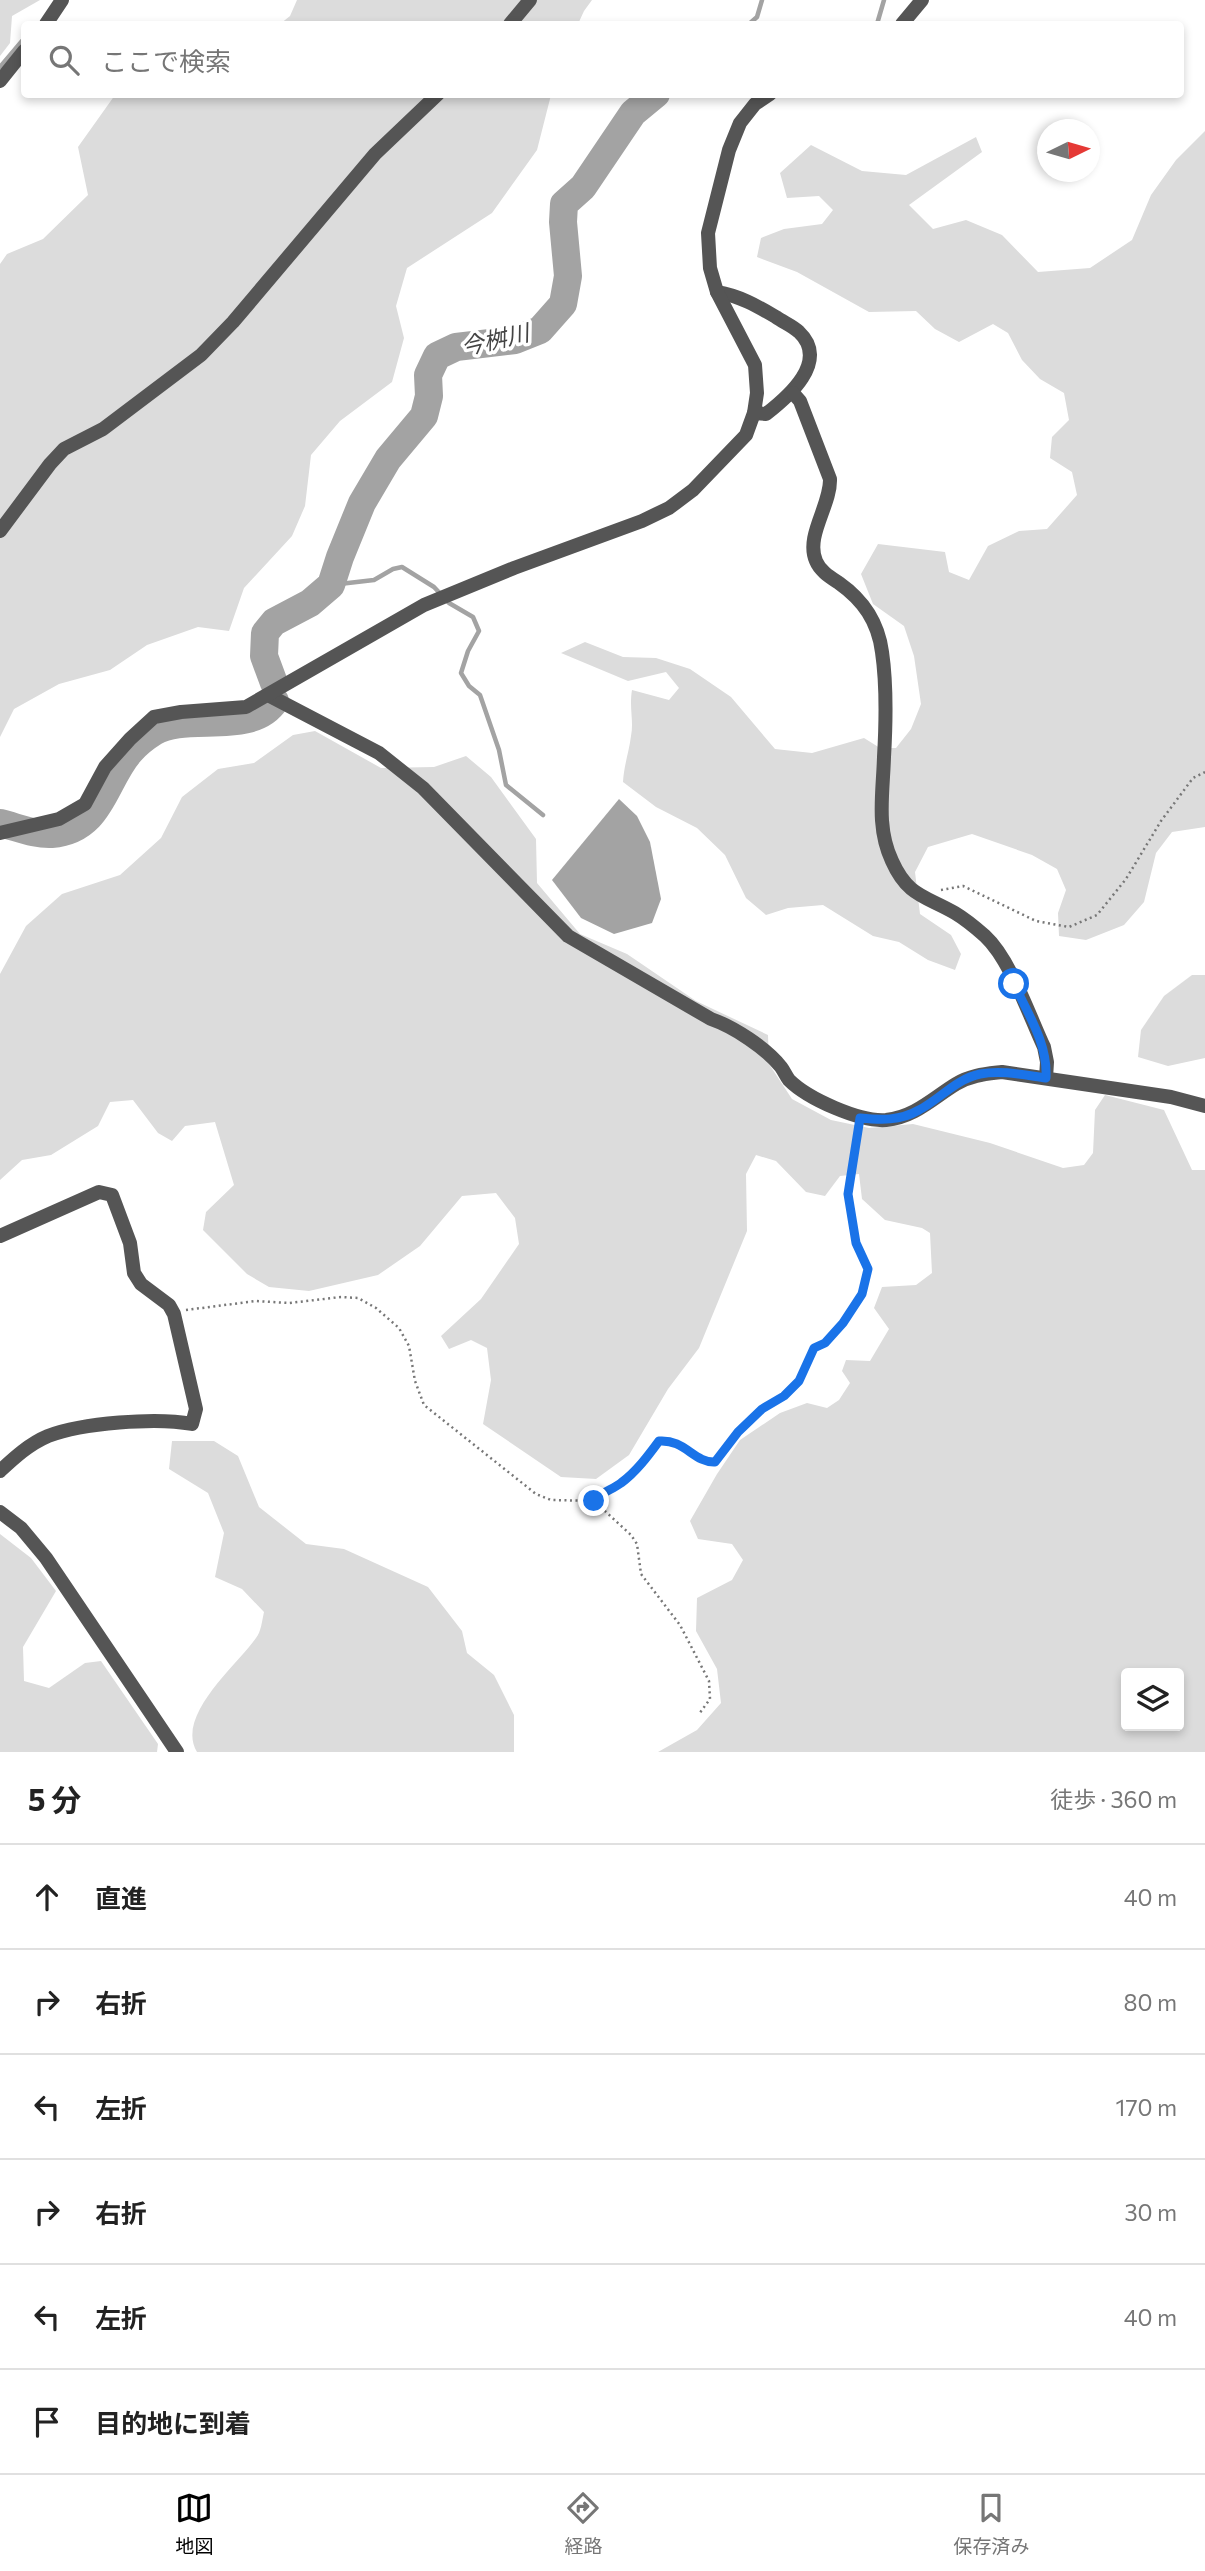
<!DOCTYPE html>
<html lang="ja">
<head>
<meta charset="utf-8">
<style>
  body { margin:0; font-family:Commissioner,"Noto Sans JP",sans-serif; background:#f2f2f2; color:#222 }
  .controls { position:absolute; right:21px; bottom:21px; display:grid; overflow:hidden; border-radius:7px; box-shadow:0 4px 10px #0003 }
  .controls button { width:63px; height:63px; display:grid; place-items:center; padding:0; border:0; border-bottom:2px solid #e0e0e0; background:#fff; color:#222; font:35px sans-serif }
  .compass { position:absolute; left:1037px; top:119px; width:63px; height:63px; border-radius:50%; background:#fff; box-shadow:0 4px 10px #0003; rotate:85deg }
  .stop { position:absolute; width:21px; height:21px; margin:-16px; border:5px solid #1a73e8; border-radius:50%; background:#fff }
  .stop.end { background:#1a73e8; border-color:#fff; box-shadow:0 2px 7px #0008 }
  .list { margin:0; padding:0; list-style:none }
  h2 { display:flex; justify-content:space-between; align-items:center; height:91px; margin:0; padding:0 28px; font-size:30px }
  h2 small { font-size:23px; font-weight:400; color:#767676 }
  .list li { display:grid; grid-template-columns:46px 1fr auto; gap:21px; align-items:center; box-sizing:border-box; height:105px; padding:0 28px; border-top:2px solid #e0e0e0 }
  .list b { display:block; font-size:26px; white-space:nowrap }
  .list em { font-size:23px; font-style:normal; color:#767676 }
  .icon { flex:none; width:38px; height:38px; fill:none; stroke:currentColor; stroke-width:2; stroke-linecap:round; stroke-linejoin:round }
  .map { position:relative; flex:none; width:1205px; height:1752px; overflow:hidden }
  .search { position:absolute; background:#fff; box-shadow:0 4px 10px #0003; left:21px; right:21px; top:21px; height:77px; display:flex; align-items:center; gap:18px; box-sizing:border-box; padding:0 24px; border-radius:7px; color:#767676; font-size:26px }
  .sheet { height:721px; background:#fff }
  nav { display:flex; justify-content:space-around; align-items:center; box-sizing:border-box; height:98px; border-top:2px solid #e0e0e0; background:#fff; font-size:19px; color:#767676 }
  nav a { display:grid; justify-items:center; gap:4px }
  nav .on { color:#000 }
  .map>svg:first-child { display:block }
  .green { fill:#dcdcdc; fill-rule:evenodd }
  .water { fill:#a3a3a3 }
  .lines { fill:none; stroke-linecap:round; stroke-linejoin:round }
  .stream { stroke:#a3a3a3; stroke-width:4.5 }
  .river { stroke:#a3a3a3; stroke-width:28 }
  .path { stroke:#777; stroke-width:2.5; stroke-dasharray:2 3.5; stroke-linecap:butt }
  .minor { stroke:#555; stroke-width:14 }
  .route { stroke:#1a73e8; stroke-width:9 }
  .labels { text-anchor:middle; stroke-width:7; stroke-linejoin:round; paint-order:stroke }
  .water-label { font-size:23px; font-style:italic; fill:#444; stroke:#fff }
</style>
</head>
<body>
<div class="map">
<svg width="1205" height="1752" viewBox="0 0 1205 1752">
  <rect width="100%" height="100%" fill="#fff"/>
  <g class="green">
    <polygon points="0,0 40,0 12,16 10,43 0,56"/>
    <polygon points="297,0 592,0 584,11 578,24 280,24 290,16"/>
    <polygon points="115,95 551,95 537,150 492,213 407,268 396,306 404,338 392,382 340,421 311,455 305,506 292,536 244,588 229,631 198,627 147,645 110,670 59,684 14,709 0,737 0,264 7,254 43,239 88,195 78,147"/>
    <path d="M1205 131V827L1172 832 1156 853 1144 902 1124 925 1086 940 1059 936 1058 913 1066 890 1057 869 1032 855 972 834 928 847 915 872 920 914 951 935 961 954 955 970 928 960 899 942 873 936 823 905 788 908 766 915 746 898 725 855 697 828 656 807 623 782C624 765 629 752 631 736 634 721 629 708 632 690L669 700 679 688 666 672 628 681 561 653 585 642 623 657 656 658 690 669 731 697 775 749 812 753 864 738 880 748H896L911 729 921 704 914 656 904 626 873 604 861 574 878 544 945 552 949 572 969 580 988 546 1019 531 1047 529 1077 495 1072 472 1050 458 1052 437 1069 420 1064 393 1040 379 1022 360 1008 333 993 324 959 342 935 329 916 311 869 312 797 272 757 257 761 238 784 229 822 224 833 210 819 196 787 198 780 173 811 145 862 171 906 175 976 137 982 152 909 205 933 229 966 220 1002 235 1038 272 1090 268 1132 240 1151 195 1176 160Z"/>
    <path d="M315 731 381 768 434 767 466 756 491 777 536 839 537 883 580 934 627 954 696 1001 768 1035 769 1064 792 1099 831 1120 869 1128 913 1124 990 1143 1063 1168 1084 1165 1093 1153 1095 1110 1105 1095 1164 1110 1192 1170H1205V1752H658L697 1730 721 1703 717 1669 696 1631 697 1598 732 1580 743 1560 732 1544 698 1539 690 1521 717 1474 740 1440 780 1413 807 1403 827 1408 839 1400 850 1383 842 1371 846 1360 870 1361 889 1329 874 1308 882 1287 916 1285 932 1273 930 1233 922 1228 885 1220 862 1199 859 1174 840 1176 825 1196 806 1192 776 1161 756 1155 746 1174 747 1231 699 1348 668 1389 629 1455 596 1479 561 1477 483 1424 491 1380 487 1348 471 1340 449 1349 441 1336 481 1299 519 1244 515 1218 496 1193 462 1196 420 1246 378 1275 309 1291 269 1287 247 1274 203 1230 206 1212 234 1185 215 1122 185 1126 172 1141 158 1133 133 1100 110 1102 98 1126 51 1155 22 1160 0 1180V974L26 926 62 894 120 875 161 838 182 797 218 769 254 763 293 735ZM1126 1673H1179V1726H1126Z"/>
    <polygon points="1192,975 1205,975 1205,1058 1168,1066 1138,1057 1141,1030 1164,996"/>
    <path d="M172 1441H214L238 1456 259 1507 306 1544 344 1549 428 1587 462 1631 467 1653 494 1675 514 1715V1752H197C175 1716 237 1665 256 1638 261 1632 262 1621 264 1612L242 1589 215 1577 224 1533 208 1493 169 1469Z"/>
    <polygon points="0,1534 31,1558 56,1591 23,1647 24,1681 49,1688 85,1663 101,1661 158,1744 157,1752 0,1752"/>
  </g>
  <polygon class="water" points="619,799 637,816 650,842 661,899 652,923 614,934 581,918 552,880"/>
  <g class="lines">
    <g class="stream">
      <polyline points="749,24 757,17 762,0"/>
      <polyline points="877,24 884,0"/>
      <polyline points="0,67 22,41"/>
      <polyline points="331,585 374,580 393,569 402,567 434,587 449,603 473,617 479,631 468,651 461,673 469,686 480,695 499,750 506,785 543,815"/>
    </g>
    <g class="river">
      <polyline points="274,683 264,656 265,633 274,622 310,603 331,585 340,557 362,503 388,459 424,416 429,396 428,375 437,356 456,347 515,340 540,330 563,304 568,276 563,222 564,204 583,187 633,113 656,94"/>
      <path d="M0 823C17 827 35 835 52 834 102 830 104 781 130 752 136 745 146 737 154 732 185 712 252 737 275 701"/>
    </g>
    <g class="path">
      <polyline points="941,890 963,886 1036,921 1069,927 1097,915 1126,879 1161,821 1193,778 1205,772"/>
      <polyline points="186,1310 256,1301 289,1303 341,1297 358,1298 376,1308 399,1328 409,1346 415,1381 424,1405 536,1494 551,1500 594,1501 631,1535 637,1544 641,1574 680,1625 709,1681 710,1699 699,1714"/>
      <path d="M594 1501C601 1492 612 1490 621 1483 636 1472 648 1456 659 1441 684 1439 694 1463 715 1463L738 1432 762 1409 784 1396 799 1381 814 1348 825 1343 843 1323 862 1294 868 1269 857 1243 848 1194 857 1131"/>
    </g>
    <g class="minor">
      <polyline points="46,24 62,0"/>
      <polyline points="510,24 530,0"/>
      <polyline points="902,24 922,0"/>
      <polyline points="0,81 24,51"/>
      <path d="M717 292C740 296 757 306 776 317 783 322 793 326 799 332 830 361 788 397 766 414L754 413"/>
      <path d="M793 393 800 401 830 479C831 505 805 536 816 561 820 571 830 577 839 583 863 600 878 621 882 652 887 686 886 723 884 757 883 793 876 827 892 861 908 897 926 896 955 913 965 919 976 928 985 936 1010 959 1029 1015 1044 1047L1047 1062 1046 1078"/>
      <polyline points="0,531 50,464 64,449 103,429 201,355 233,322 375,154 438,94"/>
      <path d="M268 695 379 753 423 788 568 936 711 1019C734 1027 766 1048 781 1067 784 1071 786 1076 789 1080 808 1099 860 1122 886 1120 915 1117 933 1098 956 1084 971 1075 986 1074 1002 1072L1171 1097 1205 1106"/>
      <polyline points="0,833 59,819 85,804 105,767 130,739 154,717 181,712 246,707 424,605 514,568 642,521 669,508 693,490 746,435 754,413 757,393 755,365 717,292 710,268 708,233 729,150 740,123 755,104 770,94"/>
      <path d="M0 1236 99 1192 112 1195 130 1243 134 1273 141 1284 169 1305 174 1314 196 1409 192 1424C156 1417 82 1423 48 1436 29 1444 14 1458 0 1471"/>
      <polyline points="0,1512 21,1528 46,1558 177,1752"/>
    </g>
  </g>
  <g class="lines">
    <path class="route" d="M594 1501C601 1492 612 1490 621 1483 636 1472 648 1456 659 1441 685 1439 694 1463 715 1462L738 1432 762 1409 784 1396 799 1381 814 1348 825 1343 843 1323 862 1294 868 1269 856 1243 848 1194 860 1118C881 1120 900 1121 919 1110 940 1099 956 1079 980 1074 1002 1070 1024 1075 1046 1078 1048 1044 1028 1014 1014 984"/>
  </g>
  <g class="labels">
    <g class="water-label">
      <text transform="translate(495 340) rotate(-13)" y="8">今桝川</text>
    </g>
  </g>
</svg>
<div class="controls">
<button><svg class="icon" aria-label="layers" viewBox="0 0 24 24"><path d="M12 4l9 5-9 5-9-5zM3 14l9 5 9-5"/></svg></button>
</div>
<svg class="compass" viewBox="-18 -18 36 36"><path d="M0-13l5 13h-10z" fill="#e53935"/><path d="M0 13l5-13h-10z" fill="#767676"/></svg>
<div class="stop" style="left:1014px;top:984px"></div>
<div class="stop end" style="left:594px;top:1501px"></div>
<div class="search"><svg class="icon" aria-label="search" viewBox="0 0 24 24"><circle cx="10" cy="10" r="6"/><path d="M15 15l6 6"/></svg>ここで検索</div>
</div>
<section class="sheet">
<h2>5 分<small>徒歩 · 360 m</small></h2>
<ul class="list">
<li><svg class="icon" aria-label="ahead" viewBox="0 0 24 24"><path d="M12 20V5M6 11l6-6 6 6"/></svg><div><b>直進</b></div><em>40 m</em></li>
<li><svg class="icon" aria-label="right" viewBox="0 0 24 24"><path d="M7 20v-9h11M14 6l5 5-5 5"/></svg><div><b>右折</b></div><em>80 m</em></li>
<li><svg class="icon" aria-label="left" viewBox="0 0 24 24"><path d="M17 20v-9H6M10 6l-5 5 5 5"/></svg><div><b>左折</b></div><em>170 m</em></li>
<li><svg class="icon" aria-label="right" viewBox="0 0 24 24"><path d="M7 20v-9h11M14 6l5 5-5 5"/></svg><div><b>右折</b></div><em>30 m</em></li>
<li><svg class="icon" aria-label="left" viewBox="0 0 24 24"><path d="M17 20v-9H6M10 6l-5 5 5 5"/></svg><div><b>左折</b></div><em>40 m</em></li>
<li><svg class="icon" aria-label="arrive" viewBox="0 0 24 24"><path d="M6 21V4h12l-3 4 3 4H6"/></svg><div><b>目的地に到着</b></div></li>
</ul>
</section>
<nav>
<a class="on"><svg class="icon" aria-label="map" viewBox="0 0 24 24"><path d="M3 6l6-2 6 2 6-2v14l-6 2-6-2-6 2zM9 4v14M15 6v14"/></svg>地図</a>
<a><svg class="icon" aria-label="directions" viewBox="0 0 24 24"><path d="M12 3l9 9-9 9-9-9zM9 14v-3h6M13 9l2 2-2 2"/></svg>経路</a>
<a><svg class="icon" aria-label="saved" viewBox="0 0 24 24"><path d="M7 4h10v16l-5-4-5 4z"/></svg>保存済み</a>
</nav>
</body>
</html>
